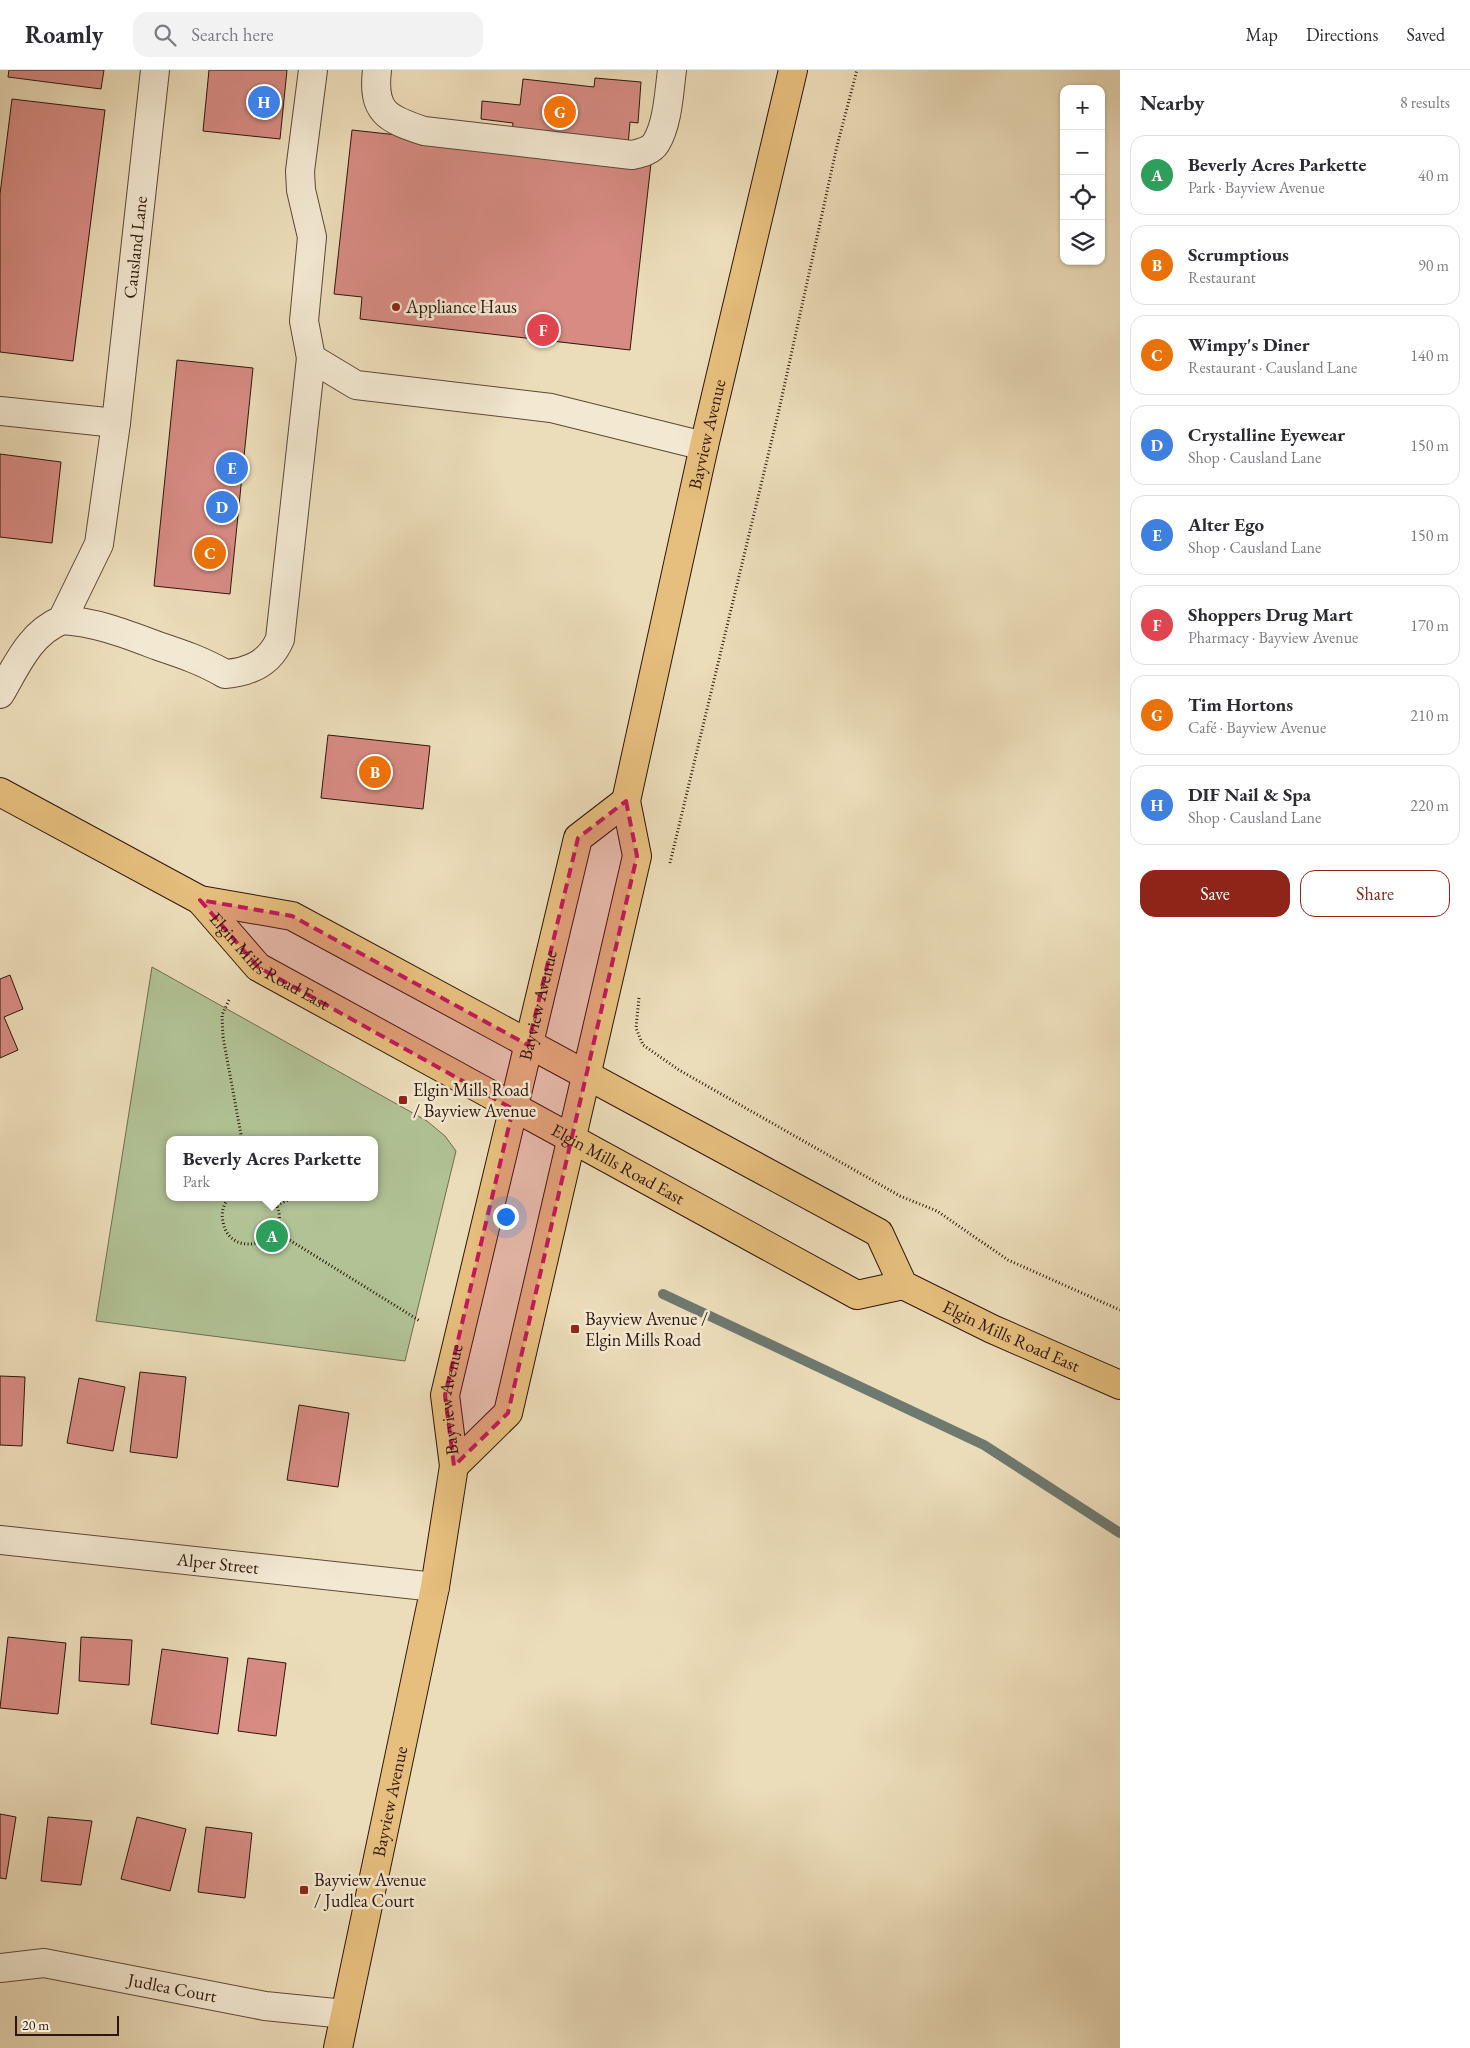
<!DOCTYPE html>
<html lang="en">
<head>
<meta charset="utf-8">
<style>
  body { margin:0; font-family:"EB Garamond",serif; background:#f2f2f3; color:#2b2b33 }
  .controls { position:absolute; right:15px; top:15px; display:grid; overflow:hidden; border-radius:10px; box-shadow:0 1px 4px #0004 }
  .controls button { width:45px; height:45px; display:grid; place-items:center; padding:0; border:0; border-bottom:1px solid #e1e1e2; background:#fff; color:#2b2b33; font:25px sans-serif }
  .scale { position:absolute; left:15px; bottom:12px; width:104px; box-sizing:border-box; padding-left:5px; border:2px solid #2e160b; border-top:0; font-size:14px; line-height:18px; white-space:nowrap; color:#2e160b; -webkit-text-stroke:4px #f3e9d2; paint-order:stroke }
  .you { position:absolute; left:505px; top:1146px; width:18px; height:18px; margin:-12px; border:4px solid #fff; border-radius:50%; background:#1a73e8; box-shadow:0 0 0 8px #1a73e833 }
  .badge { display:grid; place-items:center; width:32px; height:32px; border-radius:50%; background:#8f2418; color:#fff; font-size:16px; font-weight:700 }
  .pin { position:absolute; translate:-50% -50%; border:2px solid #fff; box-shadow:0 1px 5px #0006 }
  .popup { position:absolute; left:166px; top:1066px; width:212px; height:65px; box-sizing:border-box; display:grid; place-content:center; border-radius:10px; background:#fff; filter:drop-shadow(0 1px 4px #0005); font-size:16px; white-space:nowrap; color:#7c7c81 }
  .popup b { font-size:19px; color:#2b2b33 }
  .popup::after { content:''; position:absolute; left:50%; top:100%; margin-left:-10px; border:10px solid transparent; border-top-color:#fff }
  .list { margin:0; padding:0; list-style:none }
  h2 { display:flex; justify-content:space-between; align-items:center; height:65px; margin:0; padding:0 20px; font-size:21px }
  h2 small { font-size:16px; font-weight:400; color:#7c7c81 }
  .list li { display:grid; grid-template-columns:32px 1fr auto; gap:15px; align-items:center; box-sizing:border-box; height:80px; margin:0 10px 10px; padding:0 10px; border:1px solid #e1e1e2; border-radius:15px }
  .list b { display:block; font-size:19px; white-space:nowrap }
  .list p { margin:0; font-size:16px; white-space:nowrap; color:#7c7c81 }
  .list em { font-size:16px; font-style:normal; color:#7c7c81 }
  .actions { display:flex; gap:10px; padding:15px 20px }
  .actions a { flex:1; padding:11px 0; border:1px solid #8f2418; border-radius:15px; text-align:center; font-size:18px; color:#8f2418 }
  .actions .main { background:#8f2418; color:#fff }
  .icon { flex:none; width:28px; height:28px; fill:none; stroke:currentColor; stroke-width:2; stroke-linecap:round; stroke-linejoin:round }
  .map { position:relative; flex:none; width:1120px; height:1978px; overflow:hidden }
  header { display:flex; align-items:center; gap:30px; box-sizing:border-box; height:70px; padding:0 25px; background:#fff; border-bottom:1px solid #e1e1e2 }
  header strong { font-size:24px }
  nav { display:flex; gap:28px; margin-inline-start:auto; font-size:18px }
  .search { width:350px; height:45px; background:#f2f2f3; display:flex; align-items:center; gap:12px; box-sizing:border-box; padding:0 18px; border-radius:15px; color:#7c7c81; font-size:19px }
  main { display:flex }
  aside { flex:1; background:#fff }
  .map>svg:first-child { display:block }
  .green { fill:#b1c295; stroke:#706c50; fill-rule:evenodd }
  .lines { fill:none; stroke-linecap:round; stroke-linejoin:round }
  .stream { stroke:#6e796f; stroke-width:10 }
  .building { fill:#d78b83; stroke:#2e160b }
  .minor-casing { stroke:#5e4837; stroke-width:30 }
  .major-casing { stroke:#2e160b; stroke-width:30 }
  .path { stroke:#2e160b; stroke-width:3; stroke-dasharray:1 2.5; stroke-linecap:butt }
  .minor { stroke:#f3e9d2; stroke-width:28 }
  .major { stroke:#e6be7d; stroke-width:28 }
  .marked { fill:#c2185b; fill-opacity:0.2; stroke:#c2185b; stroke-width:4; stroke-dasharray:10 6; stroke-linejoin:round }
  .poi-dot { fill:#8f2418; stroke:#f3e9d2; stroke-width:2 }
  .labels { text-anchor:middle; stroke-width:5; stroke-linejoin:round; paint-order:stroke }
  .street-label { font-size:18px; fill:#2e160b; stroke:#f3e9d2 }
  .poi-label { font-size:18px; fill:#2e160b; stroke:#f3e9d2; text-anchor:start }
</style>
</head>
<body>
<header>
<strong>Roamly</strong>
<div class="search"><svg class="icon" aria-label="search" viewBox="0 0 24 24"><circle cx="10" cy="10" r="6"/><path d="M15 15l6 6"/></svg>Search here</div>
<nav><a>Map</a><a>Directions</a><a>Saved</a></nav>
</header>
<main>
<div class="map">
<svg width="1120" height="1978" viewBox="0 0 1120 1978">
  <rect width="100%" height="100%" fill="#ecddba"/>
  <filter id="stains"><feTurbulence type="fractalNoise" baseFrequency=".004" numOctaves="4"/><feColorMatrix values="0 0 0 0 .2 0 0 0 0 .09 0 0 0 0 .02 0 0 0 .5 -.17"/></filter>
  <radialGradient id="worn" r=".72"><stop offset=".6" stop-color="#630" stop-opacity="0"/><stop offset="1" stop-color="#630" stop-opacity=".3"/></radialGradient>
  <path class="green" d="M152 897 427 1051 445 1066 456 1081 405 1291 96 1251ZM170 1070H374V1127H170Z"/>
  <g class="lines">
    <polyline class="stream" points="663,1224 984,1375 1120,1463"/>
  </g>
  <g class="building">
    <polygon points="9,0 104,0 101,19 8,7"/>
    <polygon points="209,0 287,0 280,69 203,61"/>
    <polygon points="595,8 641,12 638,53 630,52 628,75 512,63 513,53 481,49 482,31 520,35 523,9 594,17"/>
    <polygon points="12,29 105,40 73,291 0,282 0,124"/>
    <polygon points="352,60 651,93 630,280 360,249 362,227 334,224"/>
    <polygon points="177,290 253,298 230,524 154,516"/>
    <polygon points="0,384 61,392 52,473 0,467"/>
    <polygon points="328,665 430,676 423,739 321,728"/>
    <polygon points="10,905 23,939 4,947 18,980 0,988 0,909"/>
    <polygon points="140,1302 186,1307 177,1388 130,1382"/>
    <polygon points="0,1306 25,1307 22,1376 0,1375"/>
    <polygon points="79,1308 125,1317 113,1381 67,1373"/>
    <polygon points="299,1335 349,1343 338,1417 287,1410"/>
    <polygon points="8,1567 66,1573 58,1644 0,1638"/>
    <polygon points="81,1567 132,1570 129,1615 79,1611"/>
    <polygon points="162,1579 228,1588 218,1664 151,1654"/>
    <polygon points="248,1588 286,1593 276,1666 238,1661"/>
    <polygon points="0,1744 16,1747 6,1809 0,1808"/>
    <polygon points="48,1747 92,1751 81,1815 41,1811"/>
    <polygon points="137,1747 186,1759 170,1821 121,1809"/>
    <polygon points="206,1757 252,1763 245,1828 198,1822"/>
  </g>
  <g class="lines">
    <defs>
      <g id="minor">
        <path d="M377 0C372 42 387 49 424 61L632 85C641 83 651 81 656 73 668 53 669 22 672 0"/>
        <polyline points="311,288 304,251 312,167 301,120 300,101 313,0"/>
        <polyline points="0,341 116,353"/>
        <path d="M62 550C96 552 126 564 158 576 182 584 203 591 225 604 250 602 270 593 280 569L311 288 356 315 551 338 704 376"/>
        <path id="s1" d="M0 624C17 595 30 563 62 550L99 474 116 353 155 0"/>
        <path id="s2" d="M0 1470 435 1517"/>
        <path id="s3" d="M0 1898 44 1893 265 1936 345 1944"/>
      </g>
      <g id="major">
        <path id="s4" d="M0 722 200 830 292 846 879 1163 903 1215 992 1259 1120 1315"/>
        <path id="s5" d="M200 830 258 897 857 1225 903 1215"/>
        <path id="s6" d="M454 1396 508 1343 637 786 626 731 704 376 793 0"/>
        <path id="s7" d="M338 1978 435 1517 454 1396 445 1325 578 768 626 731"/>
      </g>
    </defs>
    <use href="#minor" class="minor-casing"/>
    <use href="#major" class="major-casing"/>
    <g class="path">
      <polyline points="670,793 779,340 837,76 857,0"/>
      <polyline points="639,928 636,958 643,975 679,1000 900,1126 937,1141 1008,1190 1120,1240"/>
      <polyline points="229,930 222,945 223,967 242,1070"/>
      <path d="M230 1127C223 1134 221 1143 223 1152 231 1195 302 1169 272 1127"/>
      <polyline points="277,1135 295,1127"/>
      <polyline points="275,1161 420,1251"/>
    </g>
    <use href="#minor" class="minor"/>
    <use href="#major" class="major"/>
  </g>
  <path class="marked" d="M626 731 637 786 508 1343 454 1396 445 1325 513 1039 258 897 200 830 292 846 528 975 578 768Z"/>
  <g class="poi-dot">
    <circle cx="396" cy="237" r="5"/>
    <rect x="398" y="1025" width="10" height="10" rx="2.5"/>
    <rect x="570" y="1254" width="10" height="10" rx="2.5"/>
    <rect x="299" y="1815" width="10" height="10" rx="2.5"/>
  </g>
  <g class="labels">
    <g class="street-label">
      <text dy="6" stroke="none"><textPath href="#s1" startOffset="482">Causland Lane</textPath></text>
      <text dy="6" stroke="none"><textPath href="#s6" startOffset="1079">Bayview Avenue</textPath></text>
      <text dy="6" stroke="none"><textPath href="#s5" startOffset="94">Elgin Mills Road East</textPath></text>
      <text dy="6" stroke="none"><textPath href="#s7" startOffset="1066">Bayview Avenue</textPath></text>
      <text dy="6" stroke="none"><textPath href="#s5" startOffset="499">Elgin Mills Road East</textPath></text>
      <text dy="6" stroke="none"><textPath href="#s4" startOffset="1165">Elgin Mills Road East</textPath></text>
      <text dy="6" stroke="none"><textPath href="#s7" startOffset="661">Bayview Avenue</textPath></text>
      <text dy="6" stroke="none"><textPath href="#s2" startOffset="219">Alper Street</textPath></text>
      <text dy="6" stroke="none"><textPath href="#s7" startOffset="252">Bayview Avenue</textPath></text>
      <text dy="6" stroke="none"><textPath href="#s3" startOffset="175">Judlea Court</textPath></text>
    </g>
    <g class="poi-label">
      <text x="406" y="243">Appliance Haus</text>
      <text x="413" y="1026">Elgin Mills Road<tspan x="413" dy="21">/ Bayview Avenue</tspan></text>
      <text x="585" y="1255">Bayview Avenue /<tspan x="585" dy="21">Elgin Mills Road</tspan></text>
      <text x="314" y="1816">Bayview Avenue<tspan x="314" dy="21">/ Judlea Court</tspan></text>
    </g>
  </g>
  <rect width="100%" height="100%" filter="url(#stains)"/>
  <rect width="100%" height="100%" fill="url(#worn)"/>
</svg>
<div class="controls">
<button>+</button>
<button>−</button>
<button><svg class="icon" aria-label="locate" viewBox="0 0 24 24"><circle cx="12" cy="12" r="6"/><path d="M12 2v4M12 18v4M2 12h4M18 12h4"/></svg></button>
<button><svg class="icon" aria-label="layers" viewBox="0 0 24 24"><path d="M12 4l9 5-9 5-9-5zM3 14l9 5 9-5"/></svg></button>
</div>
<div class="scale">20 m</div>
<div class="you"></div>
<div class="pin badge" style="left:272px;top:1166px;background:#2e9e5b">A</div>
<div class="popup"><b>Beverly Acres Parkette</b>Park</div>
<div class="pin badge" style="left:375px;top:702px;background:#e8710a">B</div>
<div class="pin badge" style="left:210px;top:483px;background:#e8710a">C</div>
<div class="pin badge" style="left:222px;top:437px;background:#3f7fe0">D</div>
<div class="pin badge" style="left:232px;top:398px;background:#3f7fe0">E</div>
<div class="pin badge" style="left:543px;top:260px;background:#e0444e">F</div>
<div class="pin badge" style="left:560px;top:42px;background:#e8710a">G</div>
<div class="pin badge" style="left:264px;top:32px;background:#3f7fe0">H</div>
</div>
<aside>
<h2>Nearby<small>8 results</small></h2>
<ul class="list">
<li><span class="badge" style="background:#2e9e5b">A</span><div><b>Beverly Acres Parkette</b><p>Park · Bayview Avenue</p></div><em>40 m</em></li>
<li><span class="badge" style="background:#e8710a">B</span><div><b>Scrumptious</b><p>Restaurant</p></div><em>90 m</em></li>
<li><span class="badge" style="background:#e8710a">C</span><div><b>Wimpy's Diner</b><p>Restaurant · Causland Lane</p></div><em>140 m</em></li>
<li><span class="badge" style="background:#3f7fe0">D</span><div><b>Crystalline Eyewear</b><p>Shop · Causland Lane</p></div><em>150 m</em></li>
<li><span class="badge" style="background:#3f7fe0">E</span><div><b>Alter Ego</b><p>Shop · Causland Lane</p></div><em>150 m</em></li>
<li><span class="badge" style="background:#e0444e">F</span><div><b>Shoppers Drug Mart</b><p>Pharmacy · Bayview Avenue</p></div><em>170 m</em></li>
<li><span class="badge" style="background:#e8710a">G</span><div><b>Tim Hortons</b><p>Café · Bayview Avenue</p></div><em>210 m</em></li>
<li><span class="badge" style="background:#3f7fe0">H</span><div><b>DIF Nail &amp; Spa</b><p>Shop · Causland Lane</p></div><em>220 m</em></li>
</ul>
<div class="actions"><a class="main">Save</a><a>Share</a></div>
</aside>
</main>
</body>
</html>
